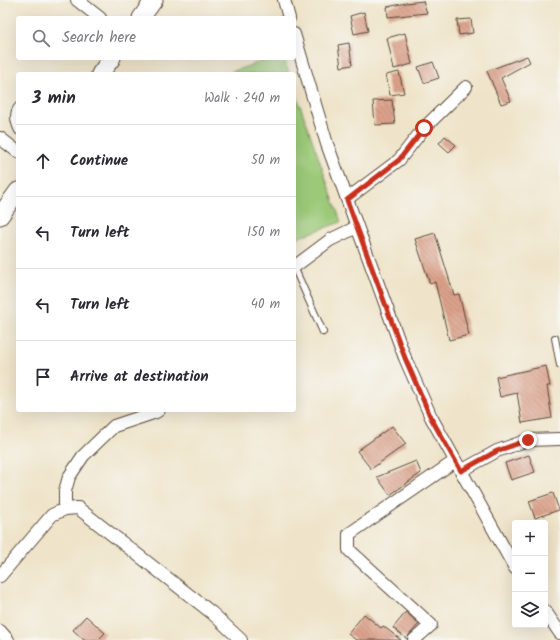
<!DOCTYPE html>
<html lang="en">
<head>
<meta charset="utf-8">
<style>
  body { margin:0; font-family:Kalam,sans-serif; background:#f2f2f3; color:#2b2b33 }
  .controls { position:absolute; right:12px; bottom:12px; display:grid; overflow:hidden; border-radius:4px; box-shadow:0 4px 16px #0002 }
  .controls button { width:36px; height:36px; display:grid; place-items:center; padding:0; border:0; border-bottom:1px solid #e1e1e2; background:#fff; color:#2b2b33; font:20px sans-serif }
  .stop { position:absolute; width:12px; height:12px; margin:-9px; border:3px solid #c8321e; border-radius:50%; background:#fff }
  .stop.end { background:#c8321e; border-color:#fff; box-shadow:0 1px 4px #0008 }
  .list { margin:0; padding:0; list-style:none }
  h2 { display:flex; justify-content:space-between; align-items:center; height:52px; margin:0; padding:0 16px; font-size:17px }
  h2 small { font-size:13px; font-weight:400; color:#7c7c81 }
  .list li { display:grid; grid-template-columns:26px 1fr auto; gap:12px; align-items:center; box-sizing:border-box; height:72px; padding:0 16px; border-top:1px solid #e1e1e2 }
  .list b { display:block; font-size:15px; white-space:nowrap }
  .list em { font-size:13px; font-style:normal; color:#7c7c81 }
  .icon { flex:none; width:22px; height:22px; fill:none; stroke:currentColor; stroke-width:2; stroke-linecap:round; stroke-linejoin:round }
  .map { position:relative; flex:none; width:560px; height:640px; overflow:hidden }
  .search { position:absolute; background:#fff; box-shadow:0 4px 16px #0002; left:16px; top:16px; width:280px; height:44px; display:flex; align-items:center; gap:10px; box-sizing:border-box; padding:0 14px; border-radius:4px; color:#7c7c81; font-size:15px }
  .panel { position:absolute; background:#fff; box-shadow:0 4px 16px #0002; left:16px; top:72px; width:280px; height:340px; border-radius:4px }
  .map>svg:first-child { display:block }
  .green { fill:#9bc978; stroke:#6b7a4b }
  .building { fill:url(#building-back-hatch) }
  .lines { fill:none; stroke-linecap:round; stroke-linejoin:round }
  .lane-casing { stroke:#564638; stroke-width:8 }
  .street-casing { stroke:#564638; stroke-width:14 }
  .secondary-casing { stroke:#564638; stroke-width:19 }
  .lane { stroke:#fff; stroke-width:6 }
  .street { stroke:#fff; stroke-width:12 }
  .secondary { stroke:#fff; stroke-width:17 }
  .route { stroke:#c8321e; stroke-width:5 }
</style>
</head>
<body>
<div class="map">
<svg width="560" height="640" viewBox="0 0 560 640">
  <defs>
    <pattern id="building-back-hatch" width="6" height="6" patternUnits="userSpaceOnUse"><rect width="6" height="6" fill="#dca28b"/><path d="M-1 5l2 2M0 0l6 6M5-1l2 2" fill="none" stroke="#b48471"/></pattern>
  </defs>
  <rect width="100%" height="100%" fill="#f6f6f2"/>
  <filter id="ink" filterUnits="userSpaceOnUse"><feTurbulence type="fractalNoise" baseFrequency=".025" numOctaves="2"/><feDisplacementMap in="SourceGraphic" scale="8" xChannelSelector="R" yChannelSelector="G"/><feConvolveMatrix kernelMatrix="1 2 1 2 8 2 1 2 1" color-interpolation-filters="sRGB"/></filter>
  <filter id="wash" filterUnits="userSpaceOnUse"><feTurbulence type="fractalNoise" baseFrequency=".012" numOctaves="4" result="noise"/><feDisplacementMap in="SourceGraphic" scale="16" xChannelSelector="R" yChannelSelector="G"/><feGaussianBlur stdDeviation="0.9" result="paint"/><feColorMatrix in="noise" values="0 0 0 0 0 0 0 0 0 0 0 0 0 0 0 0 0 1.4 0 .05"/><feComposite in="paint" operator="in"/></filter>
  <g filter="url(#wash)">
    <rect width="100%" height="100%" fill="#efe4c9"/>
    <g class="green">
      <polygon points="272,58 284,58 289,74 225,74"/>
      <polygon points="294,88 341,222 294,239"/>
    </g>
    <g id="blocks">
      <g class="building">
        <polygon points="423,1 427,13 388,17 387,7 406,3"/>
        <polygon points="364,12 368,31 354,34 350,16"/>
        <polygon points="471,19 473,33 459,35 457,20"/>
        <polygon points="405,33 412,64 394,69 387,38"/>
        <polygon points="349,43 352,65 341,67 338,45"/>
        <polygon points="527,56 530,62 501,78 511,101 501,104 487,71"/>
        <polygon points="433,62 439,78 424,83 418,67"/>
        <polygon points="399,72 404,93 390,95 386,75"/>
        <polygon points="392,100 395,124 375,125 373,101"/>
        <polygon points="445,136 456,145 449,152 439,143"/>
        <polygon points="435,233 454,295 459,294 469,335 449,340 435,282 430,284 415,239"/>
        <polygon points="546,366 550,386 547,386 552,418 522,423 517,393 500,397 496,377"/>
        <polygon points="392,426 406,444 371,469 357,451"/>
        <polygon points="529,455 535,472 511,480 505,463"/>
        <polygon points="416,461 421,473 390,495 377,477"/>
        <polygon points="553,493 559,510 535,518 529,501"/>
        <polygon points="406,612 419,624 409,635 407,639 393,628"/>
        <polygon points="364,614 381,628 383,626 401,640 356,640 348,634"/>
        <polygon points="86,616 105,633 98,640 84,640 73,630"/>
      </g>
    </g>
  </g>
  <g filter="url(#ink)">
    <use href="#blocks" fill-opacity="0" stroke="#564638" stroke-width="1"/>
    <g class="lines">
      <defs>
        <g id="lane">
          <path d="M18 106C12 113 14 123 18 131"/>
          <polyline points="294,267 323,332"/>
          <polyline points="555,338 560,365"/>
        </g>
        <g id="street">
          <polyline points="77,0 100,18"/>
          <polyline points="284,0 289,18"/>
          <polyline points="294,34 327,144 405,358 431,417 515,568"/>
          <polyline points="0,138 18,152"/>
          <polyline points="347,199 399,160 424,128 466,87"/>
          <polyline points="294,267 330,240 357,227"/>
          <polyline points="461,471 497,451 528,440 560,439"/>
          <polyline points="65,509 65,491 69,477 83,456 114,426 156,412 159,410"/>
          <polyline points="0,576 52,515 65,509 78,508 212,613 241,640"/>
          <polyline points="545,611 560,633"/>
          <polyline points="0,631 8,640"/>
          <polyline points="414,640 431,625 349,550 349,534 455,461"/>
        </g>
        <g id="secondary">
          <polyline points="141,18 154,0"/>
          <polyline points="100,74 112,58"/>
          <polyline points="0,216 18,191"/>
        </g>
      </defs>
      <use href="#lane" class="lane-casing"/>
      <use href="#street" class="street-casing"/>
      <use href="#secondary" class="secondary-casing"/>
      <use href="#lane" class="lane"/>
      <use href="#street" class="street"/>
      <use href="#secondary" class="secondary"/>
    </g>
  </g>
  <g class="lines" filter="url(#ink)">
    <polyline class="route" points="424,128 399,160 347,200 405,358 431,418 461,471 497,451 528,440"/>
  </g>
</svg>
<div class="controls">
<button>+</button>
<button>−</button>
<button><svg class="icon" aria-label="layers" viewBox="0 0 24 24"><path d="M12 4l9 5-9 5-9-5zM3 14l9 5 9-5"/></svg></button>
</div>
<div class="stop" style="left:424px;top:128px"></div>
<div class="stop end" style="left:528px;top:440px"></div>
<div class="search"><svg class="icon" aria-label="search" viewBox="0 0 24 24"><circle cx="10" cy="10" r="6"/><path d="M15 15l6 6"/></svg>Search here</div>
<section class="panel">
<h2>3 min<small>Walk · 240 m</small></h2>
<ul class="list">
<li><svg class="icon" aria-label="ahead" viewBox="0 0 24 24"><path d="M12 20V5M6 11l6-6 6 6"/></svg><div><b>Continue</b></div><em>50 m</em></li>
<li><svg class="icon" aria-label="left" viewBox="0 0 24 24"><path d="M17 20v-9H6M10 6l-5 5 5 5"/></svg><div><b>Turn left</b></div><em>150 m</em></li>
<li><svg class="icon" aria-label="left" viewBox="0 0 24 24"><path d="M17 20v-9H6M10 6l-5 5 5 5"/></svg><div><b>Turn left</b></div><em>40 m</em></li>
<li><svg class="icon" aria-label="arrive" viewBox="0 0 24 24"><path d="M6 21V4h12l-3 4 3 4H6"/></svg><div><b>Arrive at destination</b></div></li>
</ul>
</section>
</div>
</body>
</html>
